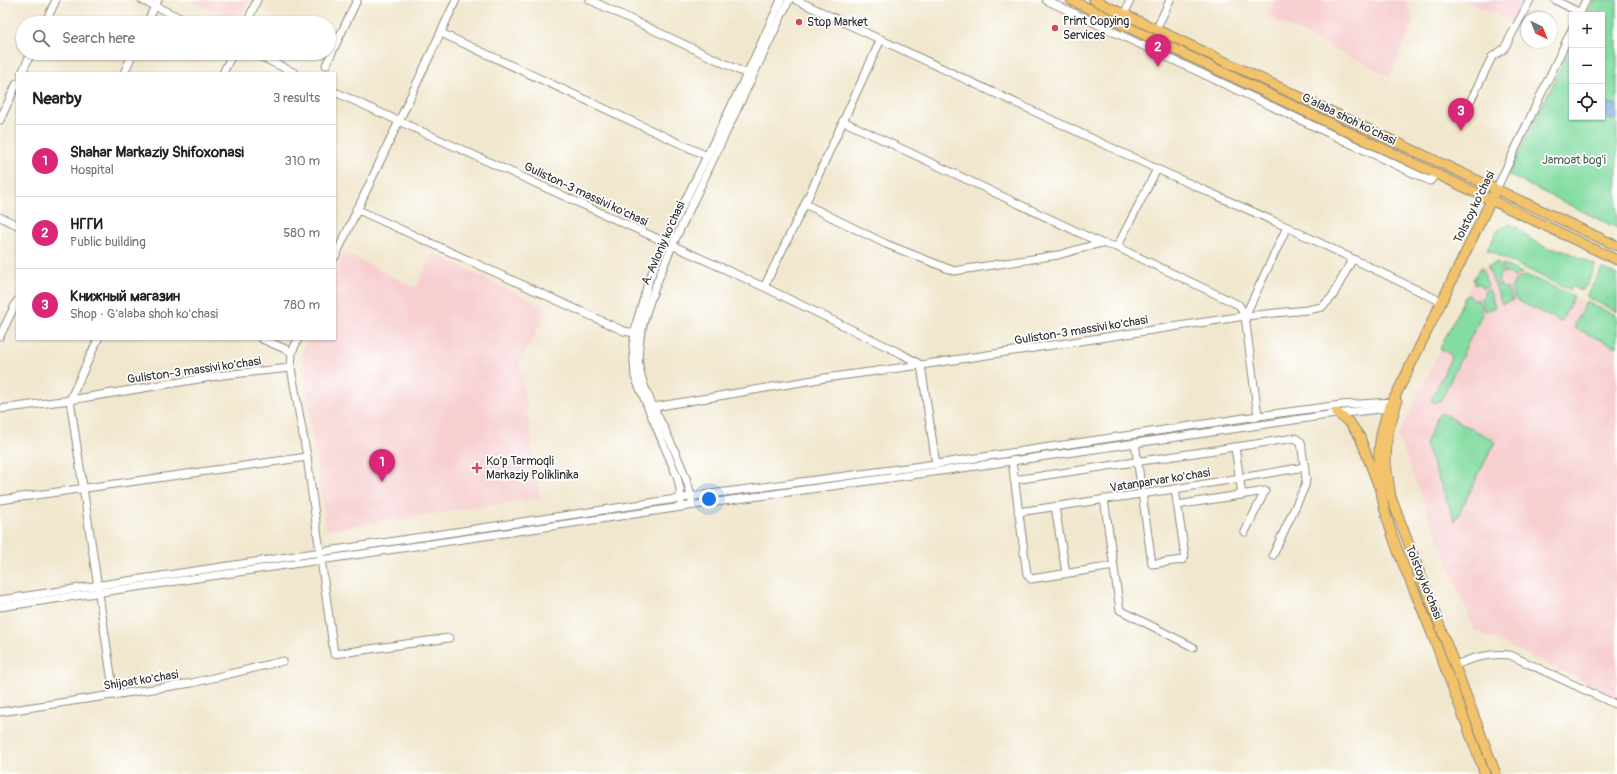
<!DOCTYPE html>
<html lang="en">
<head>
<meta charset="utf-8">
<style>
  body { margin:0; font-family:Pangolin,sans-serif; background:#f6f6f6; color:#202124 }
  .controls { position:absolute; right:12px; top:12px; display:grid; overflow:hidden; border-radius:0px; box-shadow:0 1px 3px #0004 }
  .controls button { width:36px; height:36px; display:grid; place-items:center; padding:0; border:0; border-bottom:1px solid #e0e0e0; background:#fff; color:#202124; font:20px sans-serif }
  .compass { position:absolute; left:1521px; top:12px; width:36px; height:36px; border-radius:50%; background:#fff; box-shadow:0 1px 3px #0004; rotate:137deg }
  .you { position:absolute; left:709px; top:499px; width:14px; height:14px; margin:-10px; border:3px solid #fff; border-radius:50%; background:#1a73e8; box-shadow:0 0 0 6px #1a73e833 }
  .badge { display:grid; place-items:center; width:26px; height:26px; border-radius:50%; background:#db2777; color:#fff; font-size:13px; font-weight:700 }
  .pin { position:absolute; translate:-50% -33px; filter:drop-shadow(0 1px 2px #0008) }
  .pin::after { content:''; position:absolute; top:21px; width:14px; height:12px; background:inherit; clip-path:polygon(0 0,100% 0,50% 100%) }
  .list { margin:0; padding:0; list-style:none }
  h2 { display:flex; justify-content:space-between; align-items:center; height:52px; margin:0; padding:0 16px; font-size:17px }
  h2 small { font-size:13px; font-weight:400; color:#757577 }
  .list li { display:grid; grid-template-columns:26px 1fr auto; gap:12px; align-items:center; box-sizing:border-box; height:72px; padding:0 16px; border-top:1px solid #e0e0e0 }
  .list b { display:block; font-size:15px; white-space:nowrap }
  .list p { margin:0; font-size:13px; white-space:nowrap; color:#757577 }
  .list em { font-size:13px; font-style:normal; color:#757577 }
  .icon { flex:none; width:22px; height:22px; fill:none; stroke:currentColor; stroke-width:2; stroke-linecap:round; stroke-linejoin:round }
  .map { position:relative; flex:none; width:1617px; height:774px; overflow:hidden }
  .search { position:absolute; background:#fff; box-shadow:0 1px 3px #0004; left:16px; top:16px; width:320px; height:44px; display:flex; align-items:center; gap:10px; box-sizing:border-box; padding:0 14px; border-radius:22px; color:#757577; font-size:15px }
  .panel { position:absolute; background:#fff; box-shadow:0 1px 3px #0004; left:16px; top:72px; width:320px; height:268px; border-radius:0px }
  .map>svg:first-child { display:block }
  .built { fill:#f7cfd0 }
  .green { fill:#83dca1; stroke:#578466 }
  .water { fill:#73a3dd; stroke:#4f6784 }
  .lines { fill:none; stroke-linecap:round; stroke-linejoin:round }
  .minor-casing { stroke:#8e897c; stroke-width:9 }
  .major-casing { stroke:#8e897c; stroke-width:11 }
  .minor { stroke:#fff; stroke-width:7 }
  .major { stroke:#f2c36a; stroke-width:9 }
  .poi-dot { fill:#d1495b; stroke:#fff; stroke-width:1.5 }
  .labels { text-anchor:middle; stroke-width:3.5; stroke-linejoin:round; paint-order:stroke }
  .poi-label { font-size:12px; fill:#2b2b2b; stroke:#fff; text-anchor:start }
  .street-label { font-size:12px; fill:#2b2b2b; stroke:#fff }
  .park-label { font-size:12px; fill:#45604e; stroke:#fff }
</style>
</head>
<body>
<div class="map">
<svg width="1617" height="774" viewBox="0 0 1617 774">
  <rect width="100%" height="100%" fill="#fff"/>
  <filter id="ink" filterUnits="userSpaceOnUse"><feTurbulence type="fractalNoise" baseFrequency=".025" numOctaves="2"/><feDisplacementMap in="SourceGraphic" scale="8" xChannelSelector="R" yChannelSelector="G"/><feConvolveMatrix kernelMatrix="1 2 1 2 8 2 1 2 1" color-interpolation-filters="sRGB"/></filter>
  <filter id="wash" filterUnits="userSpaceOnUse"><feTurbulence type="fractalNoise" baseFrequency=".012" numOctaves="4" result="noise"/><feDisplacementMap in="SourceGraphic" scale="16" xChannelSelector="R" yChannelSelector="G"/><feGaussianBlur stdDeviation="0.9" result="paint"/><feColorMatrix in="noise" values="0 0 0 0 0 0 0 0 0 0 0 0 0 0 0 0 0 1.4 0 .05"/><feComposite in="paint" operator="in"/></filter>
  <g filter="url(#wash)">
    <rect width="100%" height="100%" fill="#f1e7ce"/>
    <g class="built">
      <polygon points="189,0 249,0 238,23"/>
      <polygon points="1275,0 1405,0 1414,22 1390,76 1267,16"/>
      <polygon points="1464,0 1528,0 1516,24"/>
      <polygon points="344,252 416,288 433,253 547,308 548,312 520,361 540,498 326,530 301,354 307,339 335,339 335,273"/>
      <polygon points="1498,262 1617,316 1617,697 1474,630 1398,436 1479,269"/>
    </g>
    <g class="green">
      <polygon points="1594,0 1617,0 1617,228 1508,175 1572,45 1572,117 1602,117 1602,15 1587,15"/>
      <polygon points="1510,224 1518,228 1530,239 1547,248 1563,250 1596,265 1586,287 1584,285 1581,291 1571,286 1570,290 1487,250 1498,230"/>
      <polygon points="1498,262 1503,273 1499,277 1499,282 1494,284 1488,266"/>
      <polygon points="1502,264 1522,273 1514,277 1509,273 1505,273"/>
      <polygon points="1482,268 1488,286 1484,288 1480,284 1475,284 1473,280 1479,269"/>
      <polygon points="1602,268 1617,275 1617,312 1586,297"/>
      <polygon points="1526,275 1574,296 1561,322 1515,299 1511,287 1513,285 1515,280"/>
      <polygon points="1500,284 1503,288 1508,289 1513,300 1502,304 1495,286"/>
      <polygon points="1489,289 1495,307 1485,311 1481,299 1484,295 1484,291"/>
      <polygon points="1469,295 1473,299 1478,299 1483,312 1441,400 1435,403 1431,401 1452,355 1440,349 1465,297"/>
      <polygon points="1586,302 1617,316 1617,347 1575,328 1575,324"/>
      <polygon points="1441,413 1492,439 1495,442 1455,521 1425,444 1438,416"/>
    </g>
    <path class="water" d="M1609 103 1617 105V118C1612 122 1607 120 1604 115V107Z"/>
  </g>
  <g filter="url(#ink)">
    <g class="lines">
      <defs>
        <g id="minor">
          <polyline points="142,0 191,23"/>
          <polyline points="590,0 747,74"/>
          <polyline points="796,0 1157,169 1287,227 1442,302"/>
          <polyline points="1046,0 1430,181 1436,174"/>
          <polyline points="1555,0 1580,13"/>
          <polyline points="1125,14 1130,0"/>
          <polyline points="1579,15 1586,0"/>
          <polyline points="45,23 56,0"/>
          <polyline points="147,23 158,0"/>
          <polyline points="247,23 257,0"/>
          <polyline points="1156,30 1170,0"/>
          <polyline points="441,33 707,156"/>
          <polyline points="253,53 295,73"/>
          <polyline points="326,65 357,0"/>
          <polyline points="22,73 31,53"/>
          <polyline points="124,73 133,53"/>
          <polyline points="223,73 233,53"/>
          <polyline points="335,92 764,287 902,354 921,365 936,464"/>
          <polyline points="1471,100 1492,57 1504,49 1530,0"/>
          <polyline points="0,120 17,83"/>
          <polyline points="843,121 1101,243 1117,247 1239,305 1245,316 1258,416"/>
          <polyline points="1496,190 1572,29"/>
          <polyline points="805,204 886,244 954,271 1058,255 1101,243"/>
          <polyline points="356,209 624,331 635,333"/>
          <polyline points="0,217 17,225"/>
          <polyline points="1117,247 1157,169"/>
          <polyline points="335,257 456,0"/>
          <polyline points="764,287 805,204 881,39"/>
          <polyline points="1245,316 1287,227"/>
          <polyline points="0,336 17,301"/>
          <polyline points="98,339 70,400 114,695"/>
          <polyline points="262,339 292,352"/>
          <polyline points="298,339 292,352 291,368 307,457 334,654 449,638"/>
          <polyline points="654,407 825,378 921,365 1245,316 1307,310 1322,307 1332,297 1352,260"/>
          <polyline points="0,409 70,400 223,375 291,368"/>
          <polyline points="1135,443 1152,564 1182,560 1185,556 1175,489"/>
          <polyline points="1235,447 1242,495"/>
          <polyline points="1012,461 1027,574 1031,579 1114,566"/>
          <polyline points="1014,480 1295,438 1301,442 1306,479 1305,486 1273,555"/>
          <polyline points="1104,499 1120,610 1193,647"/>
          <polyline points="0,500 307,457"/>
          <path d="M692 501C688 477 675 452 665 430 655 410 642 388 639 365 634 332 659 277 672 246L789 0"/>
          <polyline points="681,503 680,489 677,476 635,377 633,345 637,321 649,280 665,242 747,74 781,0"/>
          <polyline points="1177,505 1265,491 1245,532"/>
          <polyline points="1055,507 1066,573"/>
          <polyline points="1018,512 1175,489 1305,467"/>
          <polyline points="0,600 703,495 936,464 1258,416 1341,405 1394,402"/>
          <polyline points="0,607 702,504 1012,461 1335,414 1389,408 1393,409"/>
          <path d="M1456 665C1473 657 1492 653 1510 655L1617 705"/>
          <polyline points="0,712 192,683 283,661"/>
        </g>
        <g id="major">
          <polyline points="1071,0 1617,260"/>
          <polyline points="1094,0 1617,246"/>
          <polyline points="1397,402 1387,437 1386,464 1391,497 1496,774"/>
          <polyline points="1337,413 1350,423 1360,437 1378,485"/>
          <path d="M1485 774C1467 726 1449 677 1430 629 1405 564 1362 491 1385 419 1388 410 1390 402 1396 395L1496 190"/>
        </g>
      </defs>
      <use href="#minor" class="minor-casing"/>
      <use href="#major" class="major-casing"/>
      <use href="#minor" class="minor"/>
      <use href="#major" class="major"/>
    </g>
  </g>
  <g class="poi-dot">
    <circle cx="799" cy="22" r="4"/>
    <circle cx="1055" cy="28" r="4"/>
    <path d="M475 462h4v4h4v4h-4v4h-4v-4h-4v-4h4z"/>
  </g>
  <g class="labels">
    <g class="poi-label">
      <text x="1063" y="25">Print Copying<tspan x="1063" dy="14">Services</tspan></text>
      <text x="807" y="26">Stop Market</text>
      <text x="486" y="465">Ko'p Tarmoqli<tspan x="486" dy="14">Markaziy Poliklinika</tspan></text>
    </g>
    <g class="street-label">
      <text transform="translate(1349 119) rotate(26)" y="4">G'alaba shoh ko'chasi</text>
      <text transform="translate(586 194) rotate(25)" y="4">Guliston-3 massivi ko'chasi</text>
      <text transform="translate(1474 207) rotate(-64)" y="4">Tolstoy ko'chasi</text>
      <text transform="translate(663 243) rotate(-66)" y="4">A. Avloniy ko'chasi</text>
      <text transform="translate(1081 330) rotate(-9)" y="4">Guliston-3 massivi ko'chasi</text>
      <text transform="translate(194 370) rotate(-8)" y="4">Guliston-3 massivi ko'chasi</text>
      <text transform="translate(1160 480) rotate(-9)" y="4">Vatanparvar ko'chasi</text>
      <text transform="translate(1424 582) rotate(68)" y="4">Tolstoy ko'chasi</text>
      <text transform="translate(141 680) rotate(-9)" y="4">Shijoat ko'chasi</text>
    </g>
    <g class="park-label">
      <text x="1574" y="164">Jamoat bog'i</text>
    </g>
  </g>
</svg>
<div class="controls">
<button>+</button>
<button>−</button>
<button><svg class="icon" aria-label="locate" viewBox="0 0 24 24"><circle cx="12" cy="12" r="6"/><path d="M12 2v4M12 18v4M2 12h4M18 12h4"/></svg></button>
</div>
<svg class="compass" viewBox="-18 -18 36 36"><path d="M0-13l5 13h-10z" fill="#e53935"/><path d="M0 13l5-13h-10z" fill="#757577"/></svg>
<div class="you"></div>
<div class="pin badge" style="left:382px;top:482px">1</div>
<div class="pin badge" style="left:1158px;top:67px">2</div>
<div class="pin badge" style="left:1461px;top:131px">3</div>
<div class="search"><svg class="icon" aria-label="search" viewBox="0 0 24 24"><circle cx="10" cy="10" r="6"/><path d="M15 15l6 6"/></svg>Search here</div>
<section class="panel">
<h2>Nearby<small>3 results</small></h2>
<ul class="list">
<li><span class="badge">1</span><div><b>Shahar Markaziy Shifoxonasi</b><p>Hospital</p></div><em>310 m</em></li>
<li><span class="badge">2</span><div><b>НГГИ</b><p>Public building</p></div><em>580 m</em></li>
<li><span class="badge">3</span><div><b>Книжный магазин</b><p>Shop · G'alaba shoh ko'chasi</p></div><em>780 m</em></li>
</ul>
</section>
</div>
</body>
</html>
